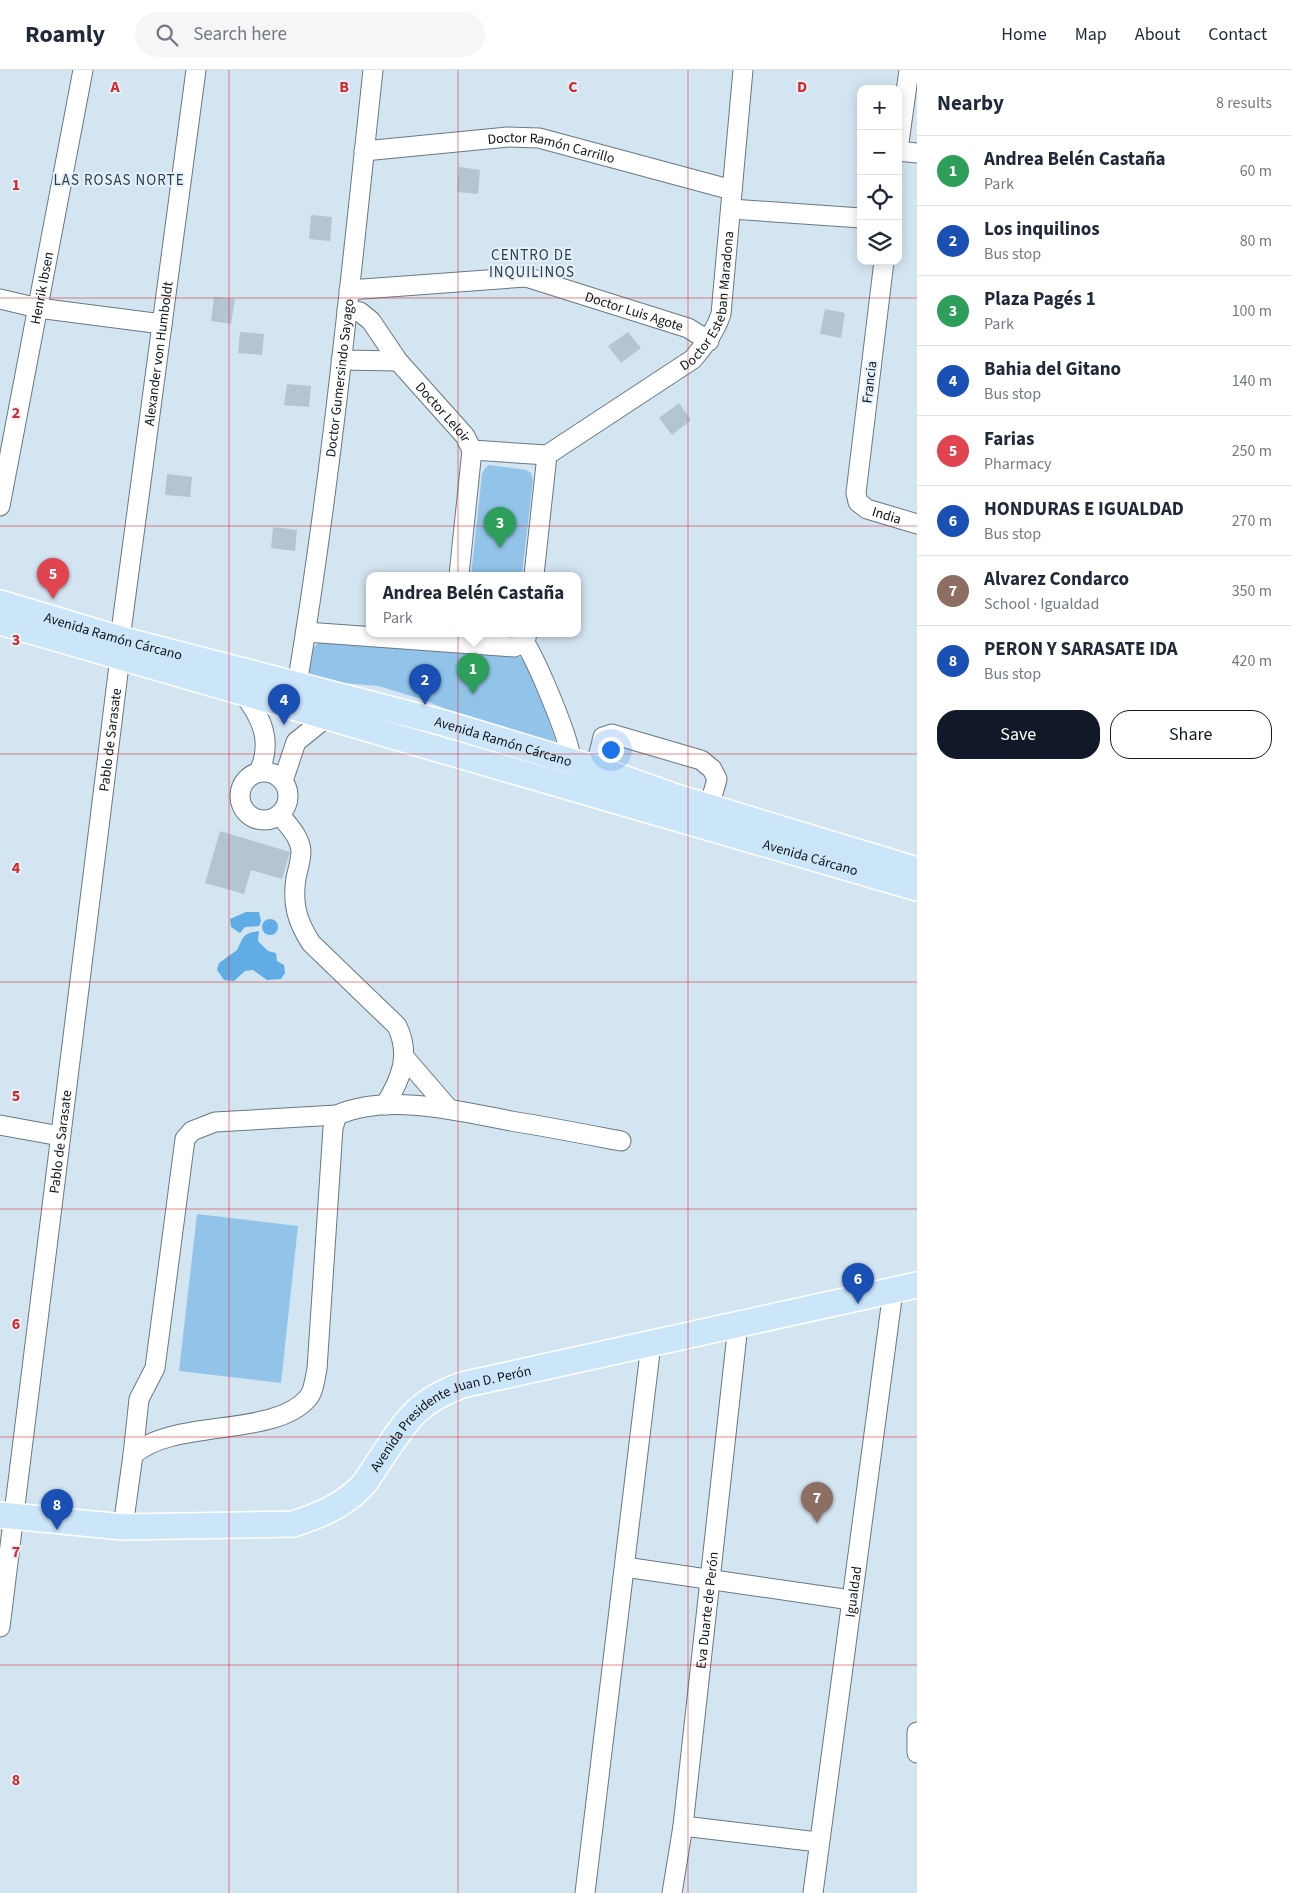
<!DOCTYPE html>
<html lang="en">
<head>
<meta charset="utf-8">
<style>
  body { margin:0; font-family:"Source Sans 3",sans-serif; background:#f6f6f7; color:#1f2937 }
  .controls { position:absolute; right:15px; top:15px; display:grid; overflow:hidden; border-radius:10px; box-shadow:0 2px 12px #0003 }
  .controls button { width:45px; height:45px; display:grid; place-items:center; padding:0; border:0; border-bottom:1px solid #e0e1e3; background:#fff; color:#1f2937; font:25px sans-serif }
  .you { position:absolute; left:610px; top:679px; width:18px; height:18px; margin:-12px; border:4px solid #fff; border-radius:50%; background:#1a73e8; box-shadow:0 0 0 8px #1a73e833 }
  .badge { display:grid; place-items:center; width:32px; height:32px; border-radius:50%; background:#111827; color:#fff; font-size:16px; font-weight:700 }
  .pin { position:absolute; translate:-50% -41px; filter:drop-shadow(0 1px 2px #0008) }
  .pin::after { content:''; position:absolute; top:26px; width:18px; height:15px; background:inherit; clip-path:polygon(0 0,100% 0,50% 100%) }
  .popup { position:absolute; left:366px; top:502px; width:215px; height:65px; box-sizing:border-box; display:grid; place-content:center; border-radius:10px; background:#fff; filter:drop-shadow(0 1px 4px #0005); font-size:16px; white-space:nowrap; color:#747a83 }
  .popup b { font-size:19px; color:#1f2937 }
  .popup::after { content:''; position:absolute; left:50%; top:100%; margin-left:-10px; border:10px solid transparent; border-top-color:#fff }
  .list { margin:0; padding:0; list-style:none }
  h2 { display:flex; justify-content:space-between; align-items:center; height:65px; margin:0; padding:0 20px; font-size:21px }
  h2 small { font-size:16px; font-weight:400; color:#747a83 }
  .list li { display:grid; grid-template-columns:32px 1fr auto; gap:15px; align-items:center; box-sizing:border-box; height:70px; padding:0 20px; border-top:1px solid #e0e1e3 }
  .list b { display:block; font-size:19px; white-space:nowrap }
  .list p { margin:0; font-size:16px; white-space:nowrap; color:#747a83 }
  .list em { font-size:16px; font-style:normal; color:#747a83 }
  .actions { display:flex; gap:10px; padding:15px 20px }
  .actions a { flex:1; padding:11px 0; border:1px solid #111827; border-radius:20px; text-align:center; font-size:18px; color:#111827 }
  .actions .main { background:#111827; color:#fff }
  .icon { flex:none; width:28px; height:28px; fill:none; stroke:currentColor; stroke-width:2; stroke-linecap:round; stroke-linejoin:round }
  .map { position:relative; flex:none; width:917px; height:1823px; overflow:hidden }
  header { display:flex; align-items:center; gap:30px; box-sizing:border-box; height:70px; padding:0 25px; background:#fff; border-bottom:1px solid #e0e1e3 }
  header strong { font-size:24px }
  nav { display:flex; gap:28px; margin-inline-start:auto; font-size:18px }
  .search { width:350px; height:45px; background:#f6f6f7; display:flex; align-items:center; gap:12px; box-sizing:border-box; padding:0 18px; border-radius:28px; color:#747a83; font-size:19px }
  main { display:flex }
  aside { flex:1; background:#fff }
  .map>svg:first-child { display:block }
  .green { fill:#92c4e9 }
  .water { fill:#5fade4 }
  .building { fill:#b4c5d2 }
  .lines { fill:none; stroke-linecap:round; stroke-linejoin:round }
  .minor-casing { stroke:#687883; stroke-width:21 }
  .major-casing { stroke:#fff; stroke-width:28 }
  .minor { stroke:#fff; stroke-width:19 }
  .major { stroke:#cbe5f9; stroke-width:25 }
  .grid { fill:none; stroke:#d62828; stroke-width:1; stroke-opacity:0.55 }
  .labels { text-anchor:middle; stroke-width:4; stroke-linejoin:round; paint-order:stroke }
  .street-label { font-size:14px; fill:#10161a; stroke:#e4f1fc }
  .neighbourhood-label { font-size:15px; letter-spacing:1px; fill:#2f3d47; stroke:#e4f1fc }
  .grid-label { font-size:16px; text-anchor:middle; font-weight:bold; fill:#d62828; stroke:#e4f1fc; stroke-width:4; stroke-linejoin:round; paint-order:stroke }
</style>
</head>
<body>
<header>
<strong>Roamly</strong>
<div class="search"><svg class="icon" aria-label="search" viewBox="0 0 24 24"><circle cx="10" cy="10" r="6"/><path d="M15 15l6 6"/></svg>Search here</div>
<nav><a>Home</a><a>Map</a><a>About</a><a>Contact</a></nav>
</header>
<main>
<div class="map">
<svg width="917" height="1823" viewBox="0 0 917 1823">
  <rect width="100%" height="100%" fill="#d4e5f2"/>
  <g class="green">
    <polygon points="489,395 526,400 531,403 533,410 522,505 471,505 482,404 485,398"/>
    <path d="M326 570 518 586 528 591 556 672 540 675 475 652 427 631 379 616 318 611 310 605C308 588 309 575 326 570Z"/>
    <polygon points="197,1144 298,1156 281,1313 179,1301"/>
  </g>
  <g class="water">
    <polygon points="246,842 259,842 261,851 259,856 245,857 240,863 231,857 230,849"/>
    <circle cx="270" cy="857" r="8"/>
    <path d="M259 861 258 871 268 881 276 883 277 891 284 895 285 903 281 909 267 910 253 900 245 901 234 911 224 910 217 900 219 893 237 880C244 867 241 864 259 861Z"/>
  </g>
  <g class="building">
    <polygon points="459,97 480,100 478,124 457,122"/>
    <polygon points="311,145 332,147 330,171 309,169"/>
    <polygon points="214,227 235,229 231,254 211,251"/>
    <polygon points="825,239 845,243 841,268 820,264"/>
    <polygon points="240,262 264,264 262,285 238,283"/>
    <polygon points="628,262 641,278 621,293 608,276"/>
    <polygon points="287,314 311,316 309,337 284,335"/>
    <polygon points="679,333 691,350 672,365 659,348"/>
    <polygon points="167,404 192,407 190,427 165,425"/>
    <polygon points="273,457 297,460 295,481 271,478"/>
    <polygon points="220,761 290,782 282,809 251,800 244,824 205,813"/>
  </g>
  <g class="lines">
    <defs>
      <g id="minor">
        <polyline points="898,80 909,0"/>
        <path id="s1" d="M364 81 508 67 539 68 732 120"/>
        <polyline points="898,81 917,83"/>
        <polyline points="731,139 861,148"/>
        <path id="s2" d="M884 191 856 423 858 432 867 439 917 454"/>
        <path id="s3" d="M349 220 526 207 688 258 709 271"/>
        <polyline points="0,229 38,238 162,254"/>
        <path id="s4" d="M347 240 360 242 371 251 398 291 465 366 472 380 459 505"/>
        <polyline points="341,290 398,291"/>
        <path id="s5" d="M472 380 547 385 693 289C705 274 715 262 721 244L743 0"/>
        <path id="s6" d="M0 436 83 0"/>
        <polyline points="534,505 547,385"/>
        <polyline points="306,562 514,577 525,573"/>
        <path d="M527 563 525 573C537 592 571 671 571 691 571 695 568 699 567 702"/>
        <path id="s7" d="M120 569 196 0"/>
        <path id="s8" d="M297 615C331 412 351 205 373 0"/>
        <path d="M241 621C262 647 273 671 259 702"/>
        <polyline points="595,699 603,667 612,664 701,690 712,699 717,709 709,737"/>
        <circle cx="264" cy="726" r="24"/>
        <polyline points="283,711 296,672 328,646"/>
        <path d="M280 745C288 755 300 767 301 781 301 790 298 799 296 808 292 834 297 851 311 873L397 956C411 985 401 1009 385 1035"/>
        <polyline points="405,988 449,1039"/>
        <polyline points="0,1055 60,1066"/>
        <polyline points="133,1385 139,1329 155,1298 185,1069 192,1061 215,1052 337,1045"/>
        <path d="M123 1457 133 1385C173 1348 274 1368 308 1328 314 1321 315 1308 317 1299L333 1058 337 1045C388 1023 459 1041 511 1051 548 1057 584 1064 621 1071"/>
        <polyline points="625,1497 851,1530"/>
        <path id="s9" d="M0 1557 120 587"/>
        <polyline points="917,1662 917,1683"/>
        <polyline points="683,1756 818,1772"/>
        <polyline points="585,1823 651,1274"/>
        <path id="s10" d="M672 1823 683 1756 738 1255"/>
        <path id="s11" d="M813 1823 893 1221"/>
      </g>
      <g id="major">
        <path id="s12" d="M0 533 120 569 444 653 606 702 676 727 917 800"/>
        <path id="s13" d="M0 552 917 818"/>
        <path id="s14" d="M0 1445 123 1457 293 1454C318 1446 341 1437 360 1418 368 1411 373 1399 380 1390 406 1351 416 1332 462 1315L917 1215"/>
      </g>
    </defs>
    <use href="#minor" class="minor-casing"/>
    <use href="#major" class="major-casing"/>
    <use href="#minor" class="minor"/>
    <use href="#major" class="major"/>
  </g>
  <path class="grid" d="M229 0V1823M458 0V1823M688 0V1823M0 228H917M0 456H917M0 684H917M0 912H917M0 1139H917M0 1367H917M0 1595H917"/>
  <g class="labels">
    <g class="street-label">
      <text dy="5" stroke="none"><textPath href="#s1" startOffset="189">Doctor Ramón Carrillo</textPath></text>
      <text dy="5" stroke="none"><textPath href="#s6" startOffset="222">Henrik Ibsen</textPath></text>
      <text dy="5" stroke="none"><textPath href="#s5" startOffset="311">Doctor Esteban Maradona</textPath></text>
      <text dy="5" stroke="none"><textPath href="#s3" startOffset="291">Doctor Luis Agote</textPath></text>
      <text dy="5" stroke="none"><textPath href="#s7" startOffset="288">Alexander von Humboldt</textPath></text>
      <text dy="5" stroke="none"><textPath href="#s8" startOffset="310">Doctor Gumersindo Sayago</textPath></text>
      <text transform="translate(869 312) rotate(-83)" y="5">Francia</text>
      <text dy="5" stroke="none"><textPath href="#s4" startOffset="144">Doctor Leloir</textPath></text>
      <text dy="5" stroke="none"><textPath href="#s2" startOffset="275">India</textPath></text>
      <text dy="5" stroke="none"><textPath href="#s12" startOffset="118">Avenida Ramón Cárcano</textPath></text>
      <text dy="5" stroke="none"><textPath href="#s9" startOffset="894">Pablo de Sarasate</textPath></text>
      <text dy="5" stroke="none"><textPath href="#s12" startOffset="522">Avenida Ramón Cárcano</textPath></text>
      <text dy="5" stroke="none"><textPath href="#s13" startOffset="844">Avenida Cárcano</textPath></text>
      <text dy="5" stroke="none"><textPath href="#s9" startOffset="489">Pablo de Sarasate</textPath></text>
      <text dy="5" stroke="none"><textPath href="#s14" startOffset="491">Avenida Presidente Juan D. Perón</textPath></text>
      <text dy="5" stroke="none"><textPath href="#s11" startOffset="304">Igualdad</textPath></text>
      <text dy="5" stroke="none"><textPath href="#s10" startOffset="285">Eva Duarte de Perón</textPath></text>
    </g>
    <g class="neighbourhood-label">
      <text x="119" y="115">LAS ROSAS NORTE</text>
      <text x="532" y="190">CENTRO DE<tspan x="532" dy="17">INQUILINOS</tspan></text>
    </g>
  </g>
  <g class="grid-label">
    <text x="115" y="22">A</text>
    <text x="344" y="22">B</text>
    <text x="573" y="22">C</text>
    <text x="802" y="22">D</text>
    <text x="16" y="120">1</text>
    <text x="16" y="348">2</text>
    <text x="16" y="575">3</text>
    <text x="16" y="803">4</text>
    <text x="16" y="1031">5</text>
    <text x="16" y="1259">6</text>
    <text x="16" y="1487">7</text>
    <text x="16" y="1715">8</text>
  </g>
</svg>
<div class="controls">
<button>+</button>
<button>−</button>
<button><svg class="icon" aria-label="locate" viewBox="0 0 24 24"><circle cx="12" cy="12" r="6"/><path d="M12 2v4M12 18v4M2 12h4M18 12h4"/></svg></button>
<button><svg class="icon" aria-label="layers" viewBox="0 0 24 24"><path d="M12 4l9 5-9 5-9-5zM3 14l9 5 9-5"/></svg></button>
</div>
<div class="you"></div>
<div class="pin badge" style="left:473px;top:624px;background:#2e9e5b">1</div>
<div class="popup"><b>Andrea Belén Castaña</b>Park</div>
<div class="pin badge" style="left:425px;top:635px;background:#1a4fb4">2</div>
<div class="pin badge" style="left:500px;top:478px;background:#2e9e5b">3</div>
<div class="pin badge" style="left:284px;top:655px;background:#1a4fb4">4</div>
<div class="pin badge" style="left:53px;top:529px;background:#e0444e">5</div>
<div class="pin badge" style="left:858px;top:1234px;background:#1a4fb4">6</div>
<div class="pin badge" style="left:817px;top:1453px;background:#8d6e63">7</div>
<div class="pin badge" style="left:57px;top:1460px;background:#1a4fb4">8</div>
</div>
<aside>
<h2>Nearby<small>8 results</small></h2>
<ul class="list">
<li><span class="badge" style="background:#2e9e5b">1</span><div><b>Andrea Belén Castaña</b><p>Park</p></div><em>60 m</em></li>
<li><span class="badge" style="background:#1a4fb4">2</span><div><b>Los inquilinos</b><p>Bus stop</p></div><em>80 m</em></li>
<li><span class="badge" style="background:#2e9e5b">3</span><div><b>Plaza Pagés 1</b><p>Park</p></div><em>100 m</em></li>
<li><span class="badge" style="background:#1a4fb4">4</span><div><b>Bahia del Gitano</b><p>Bus stop</p></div><em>140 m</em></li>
<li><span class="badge" style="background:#e0444e">5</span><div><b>Farias</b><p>Pharmacy</p></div><em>250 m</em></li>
<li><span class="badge" style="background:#1a4fb4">6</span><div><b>HONDURAS E IGUALDAD</b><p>Bus stop</p></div><em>270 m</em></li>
<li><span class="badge" style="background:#8d6e63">7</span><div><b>Alvarez Condarco</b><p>School · Igualdad</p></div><em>350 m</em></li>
<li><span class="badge" style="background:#1a4fb4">8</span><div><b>PERON Y SARASATE IDA</b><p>Bus stop</p></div><em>420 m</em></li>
</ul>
<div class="actions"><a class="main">Save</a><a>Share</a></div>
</aside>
</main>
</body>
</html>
